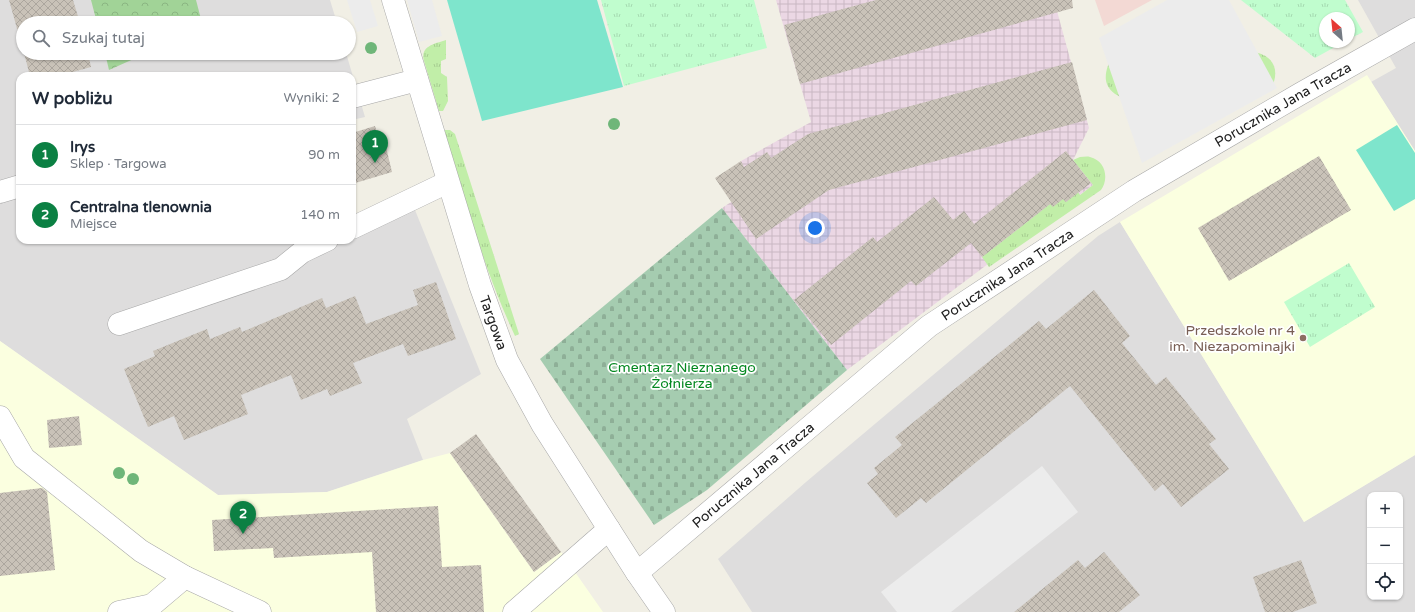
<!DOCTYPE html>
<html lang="pl">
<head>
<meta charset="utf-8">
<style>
  body { margin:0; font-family:"Varela Round",sans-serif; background:#f6f6f7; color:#1f2937 }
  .controls { position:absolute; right:12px; bottom:12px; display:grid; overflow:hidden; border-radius:8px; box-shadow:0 1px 3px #0004 }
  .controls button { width:36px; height:36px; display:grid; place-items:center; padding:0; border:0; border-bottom:1px solid #e0e1e3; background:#fff; color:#1f2937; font:20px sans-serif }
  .compass { position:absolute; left:1319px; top:12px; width:36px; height:36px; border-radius:50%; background:#fff; box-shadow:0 1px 3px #0004; rotate:333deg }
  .you { position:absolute; left:815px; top:228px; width:14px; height:14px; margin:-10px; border:3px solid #fff; border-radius:50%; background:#1a73e8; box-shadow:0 0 0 6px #1a73e833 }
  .badge { display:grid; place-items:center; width:26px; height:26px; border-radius:50%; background:#0b8043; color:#fff; font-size:13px; font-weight:700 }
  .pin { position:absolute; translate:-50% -33px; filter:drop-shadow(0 1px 2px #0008) }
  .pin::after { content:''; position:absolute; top:21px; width:14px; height:12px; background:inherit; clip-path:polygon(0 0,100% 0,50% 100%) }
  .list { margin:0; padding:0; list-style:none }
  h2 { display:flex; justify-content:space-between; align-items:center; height:52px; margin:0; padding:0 16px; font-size:17px }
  h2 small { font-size:13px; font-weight:400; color:#747a83 }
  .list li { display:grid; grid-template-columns:26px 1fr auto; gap:12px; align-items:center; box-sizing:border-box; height:60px; padding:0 16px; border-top:1px solid #e0e1e3 }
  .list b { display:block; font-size:15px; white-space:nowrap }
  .list p { margin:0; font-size:13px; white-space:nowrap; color:#747a83 }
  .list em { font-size:13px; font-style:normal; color:#747a83 }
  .icon { flex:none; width:22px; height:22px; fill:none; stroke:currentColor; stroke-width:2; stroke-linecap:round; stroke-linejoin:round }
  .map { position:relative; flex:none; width:1415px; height:612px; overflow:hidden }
  .search { position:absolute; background:#fff; box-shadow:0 1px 3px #0004; left:16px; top:16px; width:340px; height:44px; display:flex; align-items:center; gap:10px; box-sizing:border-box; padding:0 14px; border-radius:22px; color:#747a83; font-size:15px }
  .panel { position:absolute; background:#fff; box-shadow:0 1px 3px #0004; left:16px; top:72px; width:340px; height:172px; border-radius:12px }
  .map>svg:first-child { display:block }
  .residential { fill:#dedddd; fill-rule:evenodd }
  .commercial { fill:#f3d9d4 }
  .industrial { fill:url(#industrial-grid) }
  .education { fill:#fbffe0 }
  .grass { fill:url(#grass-tufts) }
  .forest { fill:url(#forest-crowns) }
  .cemetery { fill:url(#cemetery-stones) }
  .park { fill:url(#park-tufts) }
  .pitch { fill:#7ee5cc }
  .parking { fill:#ececec }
  .building { fill:url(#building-cross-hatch) }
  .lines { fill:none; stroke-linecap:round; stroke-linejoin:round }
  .minor-casing { stroke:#a7a7a7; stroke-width:23 }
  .minor { stroke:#fff; stroke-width:22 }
  .tree { fill:#6fb679 }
  .education-dot { fill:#8d6e63; stroke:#fff; stroke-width:1.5 }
  .labels { text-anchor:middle; stroke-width:3.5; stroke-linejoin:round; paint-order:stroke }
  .street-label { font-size:14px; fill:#202020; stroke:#fff }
  .education-label { font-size:14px; fill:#785e54; stroke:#fff; text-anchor:end }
  .park-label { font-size:14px; fill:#048821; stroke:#fff }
</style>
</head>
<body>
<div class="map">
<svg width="1415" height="612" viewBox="0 0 1415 612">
  <defs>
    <pattern id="industrial-grid" width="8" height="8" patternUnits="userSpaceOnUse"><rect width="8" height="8" fill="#ebd7e4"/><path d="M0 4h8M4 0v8" fill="none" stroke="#c9b8c3"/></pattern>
    <pattern id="grass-tufts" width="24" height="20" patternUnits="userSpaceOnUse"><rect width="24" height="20" fill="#c1eea8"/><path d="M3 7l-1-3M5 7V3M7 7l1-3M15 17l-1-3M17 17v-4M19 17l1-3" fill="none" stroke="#a6cc90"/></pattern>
    <pattern id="forest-crowns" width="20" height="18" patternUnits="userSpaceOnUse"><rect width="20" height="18" fill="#a1d397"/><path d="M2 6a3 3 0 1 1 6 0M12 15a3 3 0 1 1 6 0" fill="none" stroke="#8ab582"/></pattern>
    <pattern id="cemetery-stones" width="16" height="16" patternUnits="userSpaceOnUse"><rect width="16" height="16" fill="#a5ccb0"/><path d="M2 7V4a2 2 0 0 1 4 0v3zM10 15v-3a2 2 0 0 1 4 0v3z" fill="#8eaf97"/></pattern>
    <pattern id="park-tufts" width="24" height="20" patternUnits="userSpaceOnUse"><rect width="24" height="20" fill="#c0fdce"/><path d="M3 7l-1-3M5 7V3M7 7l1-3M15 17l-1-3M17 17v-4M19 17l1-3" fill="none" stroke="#a5d9b1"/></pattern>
    <pattern id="building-cross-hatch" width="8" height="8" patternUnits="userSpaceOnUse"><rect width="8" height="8" fill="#c9c2b8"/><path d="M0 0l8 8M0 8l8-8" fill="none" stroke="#aca69e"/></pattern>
  </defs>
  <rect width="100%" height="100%" fill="#f1efe5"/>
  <g class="residential">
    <polygon points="0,0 330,0 337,23 23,23 23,53 346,53 365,117 352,120 352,76 20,76 20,240 352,240 352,206 361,235 415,210 481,374 407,419 423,460 327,492 218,495 0,341"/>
    <polygon points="1358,0 1415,0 1415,151 1371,82 1396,68"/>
    <path d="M1120 222 1304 522 1415 455V612H752L718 559 806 482 1098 236ZM1370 495H1400V597H1370Z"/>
  </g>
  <polygon class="commercial" points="1095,0 1152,0 1104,26"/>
  <polygon class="industrial" points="776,0 1054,0 1089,128 1073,160 1093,185 847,370 722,208 731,202 741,161 811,122"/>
  <g class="education">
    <polygon points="1367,75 1415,151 1415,455 1304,522 1120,222"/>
    <polygon points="0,341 218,495 327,492 423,460 450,453 534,572 561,552 603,612 0,612"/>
  </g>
  <g class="grass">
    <path d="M446 40V59L441 61V73L447 77 448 101 443 111H439L424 61C420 46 434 44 446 40Z"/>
    <path d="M1254 52C1275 56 1280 71 1271 89Z"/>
    <path d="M1109 63 1123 98C1106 91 1102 80 1109 63Z"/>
    <path d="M444 130H450L455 134 519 334 515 336C485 272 466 204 445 137Z"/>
    <path d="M1080 157C1083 157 1087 156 1090 157 1106 161 1109 179 1101 190L989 267 982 257 1050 204 1063 199 1066 202 1078 192 1080 195 1093 185 1073 160Z"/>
  </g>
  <g class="forest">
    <polygon points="91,0 196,0 202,23 97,23"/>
    <polygon points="105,53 147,53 109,70"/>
  </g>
  <polygon class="cemetery" points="722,208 847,370 707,490 654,525 540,359"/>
  <g class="park">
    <polygon points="601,0 754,0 767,48 624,86"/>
    <polygon points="1241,0 1345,0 1363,32 1349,39 1349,18 1325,18 1325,42 1344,42 1315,58"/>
    <polygon points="1349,263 1375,307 1310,347 1284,302"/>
  </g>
  <g class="pitch">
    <polygon points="447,0 597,0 623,87 482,121"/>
    <polygon points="1397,125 1415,153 1415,199 1394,211 1356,150"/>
  </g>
  <g class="parking">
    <polygon points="347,0 370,0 378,26 357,32"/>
    <polygon points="407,0 432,0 442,36 419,42"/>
    <polygon points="1167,0 1229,0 1277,88 1142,163 1099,38"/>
    <polygon points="1042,466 1078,512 951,612 897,612 881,592"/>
  </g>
  <g class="building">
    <polygon points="9,0 73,0 80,23 23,23 23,50"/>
    <polygon points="876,0 1072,0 1073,8 800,84 784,25"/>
    <polygon points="24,53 88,53 91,67 58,76 30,76"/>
    <polygon points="1072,62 1087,120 829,190 756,239 715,178 741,161 744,167 767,152 771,158 808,134"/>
    <polygon points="375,126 381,148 386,147 392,172 352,184 352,133"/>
    <polygon points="1066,151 1091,183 1066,202 1063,199 1053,207 1050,204 982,257 971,243 916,286 911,281 831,345 794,300 873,237 877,242 934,197 953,220 964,211 974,224"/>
    <polygon points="1319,156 1351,210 1229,281 1198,228"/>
    <polygon points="436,282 456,339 408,356 403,344 353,363 362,383 330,396 327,389 301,400 291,375 241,395 248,414 184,440 174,416 148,427 124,369 155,356 153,351 207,329 210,339 240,327 242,332 322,298 326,308 355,296 366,324 418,305 413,290"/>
    <polygon points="1094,290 1130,336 1122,343 1156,385 1166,377 1216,439 1209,444 1229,469 1181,507 1163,484 1155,491 1070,386 926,503 921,498 896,518 867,483 878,474 874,468 902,445 895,437 1039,321 1046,329"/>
    <polygon points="79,416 82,445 49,448 47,420"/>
    <polygon points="476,434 561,552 534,572 450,453"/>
    <polygon points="42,488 47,492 55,570 0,576 0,493"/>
    <polygon points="438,506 442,567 481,565 484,612 376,612 372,552 274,558 273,548 214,551 212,520"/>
    <polygon points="1104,552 1140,595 1119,612 1014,612 1078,560 1085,568"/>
    <polygon points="1301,560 1317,603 1293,612 1265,612 1253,577"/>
  </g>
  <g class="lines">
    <defs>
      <g id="minor">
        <path id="s1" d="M393 0 480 285 507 360 542 424 637 573 664 612"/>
        <polyline points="352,97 417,80"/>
        <polyline points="0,192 20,186"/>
        <polyline points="352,228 448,182"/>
        <polyline points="119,324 281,269 302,252 327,240"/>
        <polyline points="0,417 24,458 141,551 185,577 260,612"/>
        <path id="s2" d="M637 573 929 326 1134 191 1300 94 1415 29"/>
        <polyline points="119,612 152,605 185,577"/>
        <polyline points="514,612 609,529"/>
      </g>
    </defs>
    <use href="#minor" class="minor-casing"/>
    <use href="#minor" class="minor"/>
  </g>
  <g class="tree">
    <circle cx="371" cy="48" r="6"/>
    <circle cx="614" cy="124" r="6"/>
    <circle cx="119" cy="473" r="6"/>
    <circle cx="133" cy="479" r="6"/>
  </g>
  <circle class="education-dot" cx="1303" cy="338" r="4"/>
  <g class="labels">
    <g class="street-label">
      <text dy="5" stroke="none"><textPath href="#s2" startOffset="800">Porucznika Jana Tracza</textPath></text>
      <text dy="5" stroke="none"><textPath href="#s2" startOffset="476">Porucznika Jana Tracza</textPath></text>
      <text dy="5" stroke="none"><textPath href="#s1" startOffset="338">Targowa</textPath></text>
      <text dy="5" stroke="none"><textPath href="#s2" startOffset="152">Porucznika Jana Tracza</textPath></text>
    </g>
    <g class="education-label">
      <text x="1295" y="335">Przedszkole nr 4<tspan x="1295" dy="16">im. Niezapominajki</tspan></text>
    </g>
    <g class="park-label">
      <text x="682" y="372">Cmentarz Nieznanego<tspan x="682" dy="16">Żołnierza</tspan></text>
    </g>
  </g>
</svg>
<div class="controls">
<button>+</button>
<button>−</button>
<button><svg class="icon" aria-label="locate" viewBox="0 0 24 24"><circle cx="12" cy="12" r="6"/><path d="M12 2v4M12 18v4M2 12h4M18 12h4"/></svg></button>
</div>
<svg class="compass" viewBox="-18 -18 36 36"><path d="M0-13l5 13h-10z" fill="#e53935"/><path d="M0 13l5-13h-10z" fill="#747a83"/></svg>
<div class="you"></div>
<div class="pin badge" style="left:375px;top:163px">1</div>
<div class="pin badge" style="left:243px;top:534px">2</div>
<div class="search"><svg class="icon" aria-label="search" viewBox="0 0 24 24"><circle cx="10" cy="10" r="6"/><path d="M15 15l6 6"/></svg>Szukaj tutaj</div>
<section class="panel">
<h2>W pobliżu<small>Wyniki: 2</small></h2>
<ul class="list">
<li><span class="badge">1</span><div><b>Irys</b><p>Sklep · Targowa</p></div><em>90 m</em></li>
<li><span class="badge">2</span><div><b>Centralna tlenownia</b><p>Miejsce</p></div><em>140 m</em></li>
</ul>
</section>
</div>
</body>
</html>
